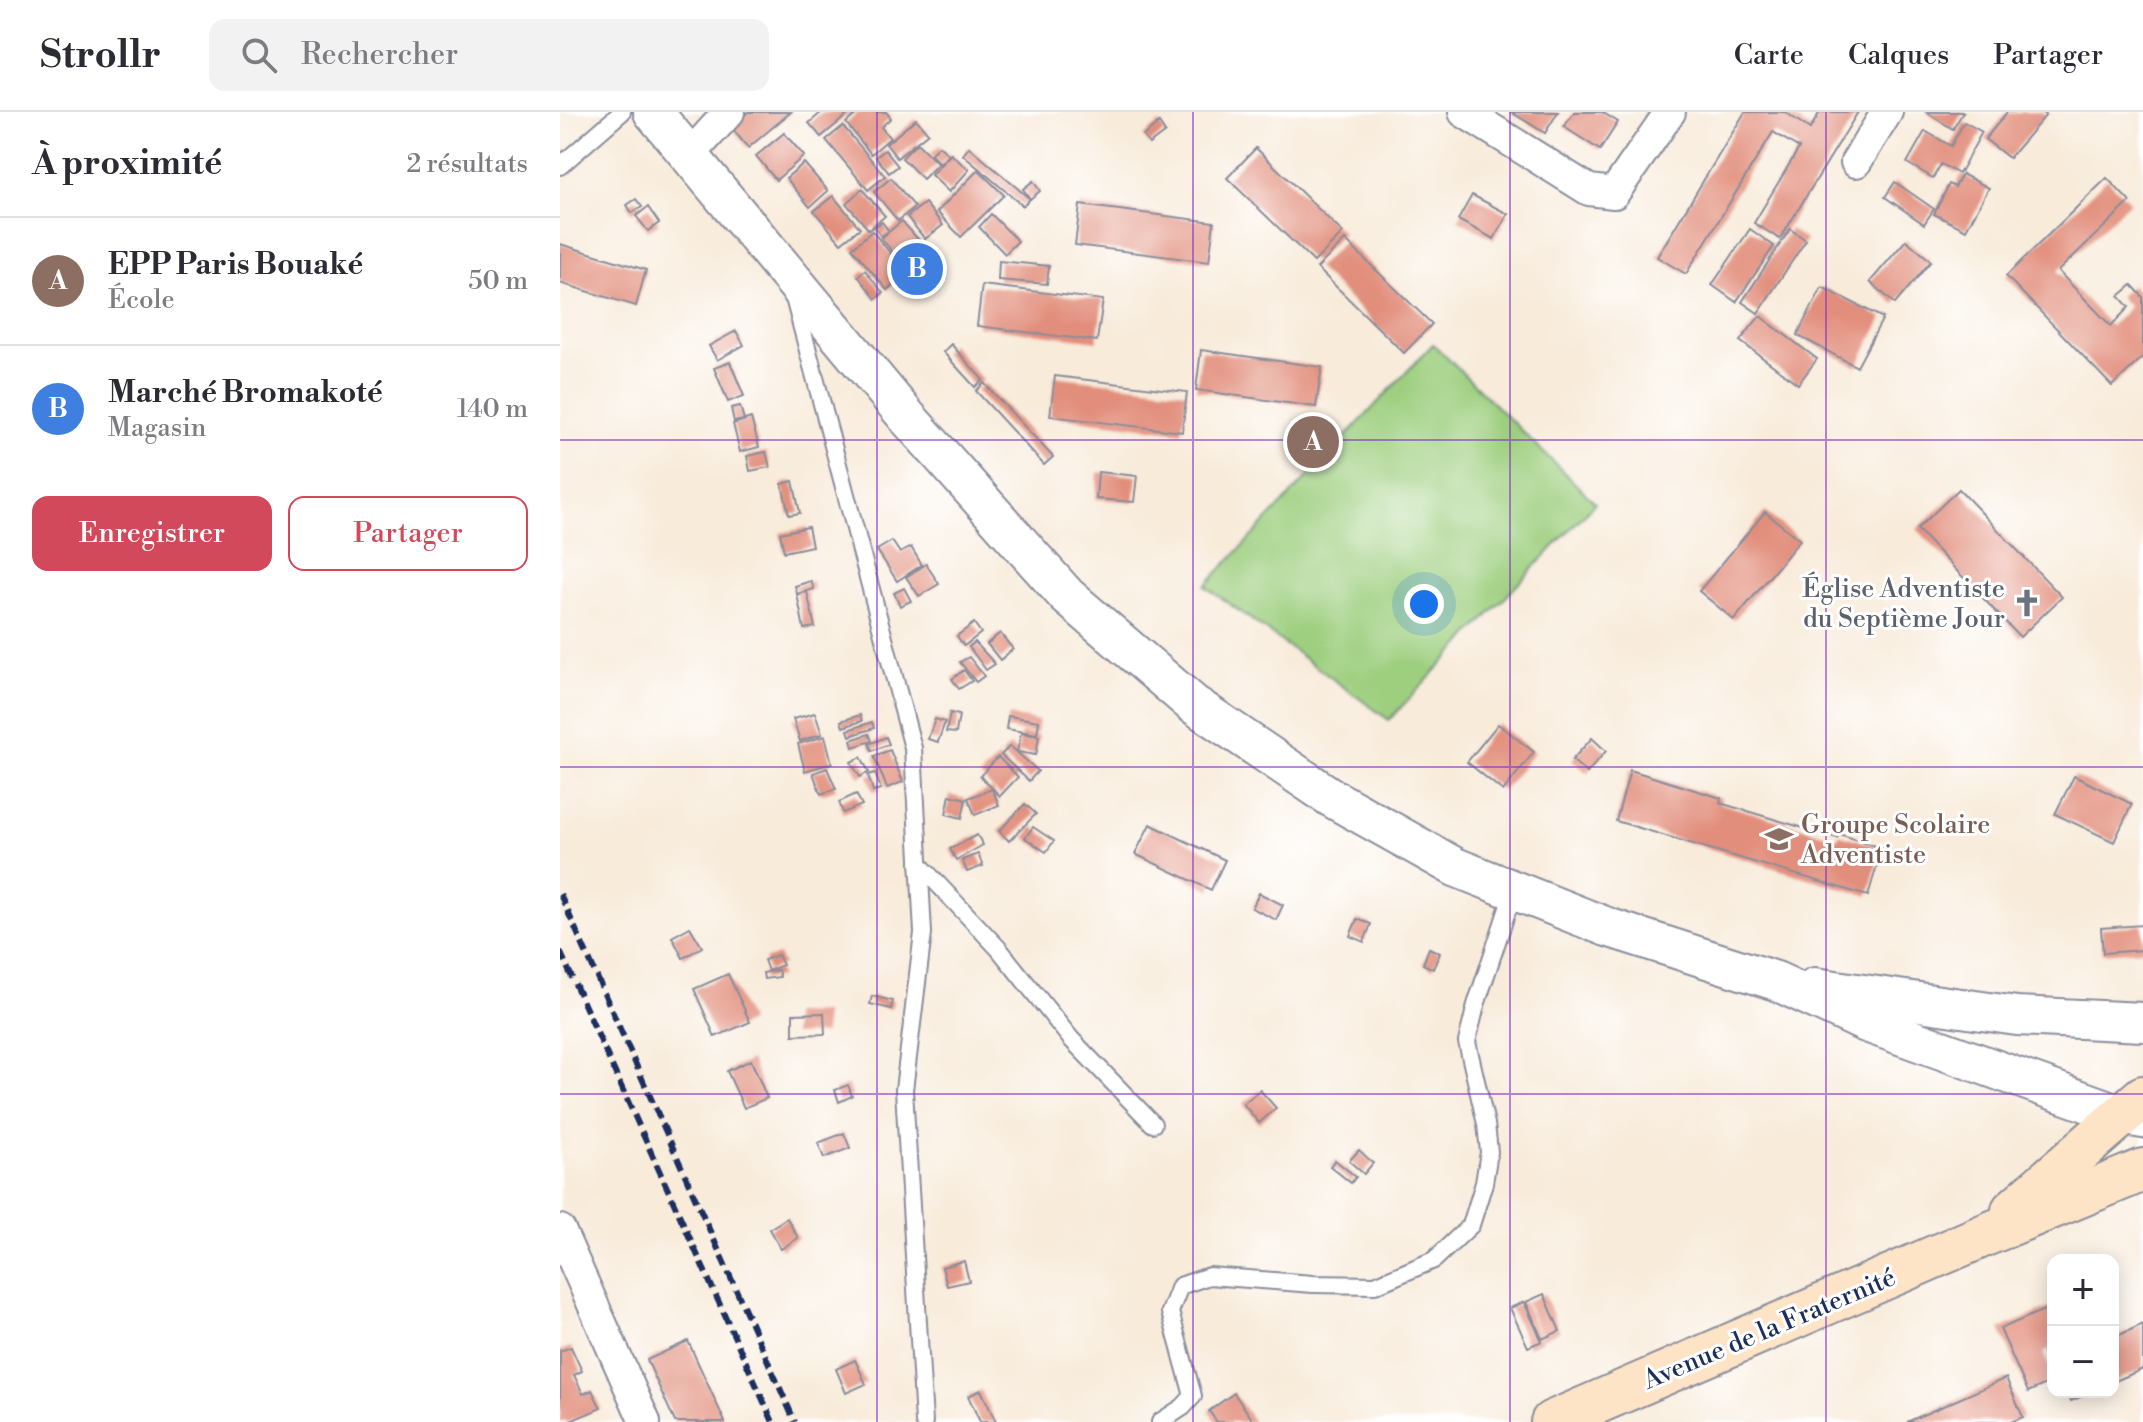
<!DOCTYPE html>
<html lang="fr">
<head>
<meta charset="utf-8">
<style>
  body { margin:0; font-family:"Libre Bodoni",serif; background:#f2f2f3; color:#2b2b33 }
  .controls { position:absolute; right:24px; bottom:24px; display:grid; overflow:hidden; border-radius:16px; box-shadow:0 4px 20px #0003 }
  .controls button { width:72px; height:72px; display:grid; place-items:center; padding:0; border:0; border-bottom:2px solid #e1e1e2; background:#fff; color:#2b2b33; font:40px sans-serif }
  .you { position:absolute; left:864px; top:492px; width:28px; height:28px; margin:-20px; border:6px solid #fff; border-radius:50%; background:#1a73e8; box-shadow:0 0 0 12px #1a73e833 }
  .badge { display:grid; place-items:center; width:52px; height:52px; border-radius:50%; background:#d1495b; color:#fff; font-size:26px; font-weight:700 }
  .pin { position:absolute; translate:-50% -50%; border:4px solid #fff; box-shadow:0 2px 8px #0006 }
  .list { margin:0; padding:0; list-style:none }
  h2 { display:flex; justify-content:space-between; align-items:center; height:104px; margin:0; padding:0 32px; font-size:34px }
  h2 small { font-size:26px; font-weight:400; color:#7c7c81 }
  .list li { display:grid; grid-template-columns:52px 1fr auto; gap:24px; align-items:center; box-sizing:border-box; height:128px; padding:0 32px; border-top:2px solid #e1e1e2 }
  .list b { display:block; font-size:30px; white-space:nowrap }
  .list p { margin:0; font-size:26px; white-space:nowrap; color:#7c7c81 }
  .list em { font-size:26px; font-style:normal; color:#7c7c81 }
  .actions { display:flex; gap:16px; padding:24px 32px }
  .actions a { flex:1; padding:18px 0; border:2px solid #d1495b; border-radius:16px; text-align:center; font-size:28px; color:#d1495b }
  .actions .main { background:#d1495b; color:#fff }
  .icon { flex:none; width:44px; height:44px; fill:none; stroke:currentColor; stroke-width:2; stroke-linecap:round; stroke-linejoin:round }
  .map { position:relative; flex:none; width:1583px; height:1310px; overflow:hidden }
  header { display:flex; align-items:center; gap:48px; box-sizing:border-box; height:112px; padding:0 40px; background:#fff; border-bottom:2px solid #e1e1e2 }
  header strong { font-size:38px }
  nav { display:flex; gap:44px; margin-inline-start:auto; font-size:28px }
  .search { width:560px; height:72px; background:#f2f2f3; display:flex; align-items:center; gap:20px; box-sizing:border-box; padding:0 28px; border-radius:16px; color:#7c7c81; font-size:30px }
  main { display:flex }
  aside { flex:1; background:#fff }
  .map>svg:first-child { display:block }
  .green { fill:#9ecf7f; stroke:#5c7f6e; stroke-width:2 }
  .building { fill:#e28e7c }
  .lines { fill:none; stroke-linecap:round; stroke-linejoin:round }
  .service-casing { stroke:#8a8d9c; stroke-width:20 }
  .minor-casing { stroke:#8a8d9c; stroke-width:34 }
  .tertiary-casing { stroke:#8a8d9c; stroke-width:42 }
  .secondary-casing { stroke:#8a8d9c; stroke-width:46 }
  .service { stroke:#fff; stroke-width:16 }
  .minor { stroke:#fff; stroke-width:30 }
  .tertiary { stroke:#fff; stroke-width:38 }
  .secondary { stroke:#fee4c6; stroke-width:42 }
  .rail { stroke:#1b2f5e; stroke-width:6; stroke-dasharray:12 6; stroke-linecap:butt }
  .grid { fill:none; stroke:#7b2cbf; stroke-width:2; stroke-opacity:0.55 }
  .labels { text-anchor:middle; stroke-width:6; stroke-linejoin:round; paint-order:stroke }
  .worship-label { font-size:26px; fill:#5b616d; stroke:#fff; text-anchor:end }
  .education-label { font-size:26px; fill:#785e54; stroke:#fff; text-anchor:start }
  .street-label { font-size:26px; fill:#1b2f5e; stroke:#fff }
</style>
</head>
<body>
<header>
<strong>Strollr</strong>
<div class="search"><svg class="icon" aria-label="search" viewBox="0 0 24 24"><circle cx="10" cy="10" r="6"/><path d="M15 15l6 6"/></svg>Rechercher</div>
<nav><a>Carte</a><a>Calques</a><a>Partager</a></nav>
</header>
<main>
<aside>
<h2>À proximité<small>2 résultats</small></h2>
<ul class="list">
<li><span class="badge" style="background:#8d6e63">A</span><div><b>EPP Paris Bouaké</b><p>École</p></div><em>50 m</em></li>
<li><span class="badge" style="background:#3f7fe0">B</span><div><b>Marché Bromakoté</b><p>Magasin</p></div><em>140 m</em></li>
</ul>
<div class="actions"><a class="main">Enregistrer</a><a>Partager</a></div>
</aside>
<div class="map">
<svg width="1583" height="1310" viewBox="0 0 1583 1310">
  <rect width="100%" height="100%" fill="#fff"/>
  <filter id="ink" filterUnits="userSpaceOnUse"><feTurbulence type="fractalNoise" baseFrequency=".0125" numOctaves="2"/><feDisplacementMap in="SourceGraphic" scale="16" xChannelSelector="R" yChannelSelector="G"/><feConvolveMatrix kernelMatrix="1 2 1 2 8 2 1 2 1" color-interpolation-filters="sRGB"/></filter>
  <filter id="wash" filterUnits="userSpaceOnUse"><feTurbulence type="fractalNoise" baseFrequency=".006" numOctaves="4" result="noise"/><feDisplacementMap in="SourceGraphic" scale="32" xChannelSelector="R" yChannelSelector="G"/><feGaussianBlur stdDeviation="1.8" result="paint"/><feColorMatrix in="noise" values="0 0 0 0 0 0 0 0 0 0 0 0 0 0 0 0 0 1.4 0 .05"/><feComposite in="paint" operator="in"/></filter>
  <g filter="url(#wash)">
    <rect width="100%" height="100%" fill="#f8ebda"/>
    <polygon class="green" points="873,232 1035,391 829,608 645,474"/>
    <g id="blocks">
      <g class="building">
        <polygon points="188,0 231,0 188,36 171,15"/>
        <polygon points="262,0 291,0 261,25 249,11"/>
        <polygon points="299,0 326,0 331,6 321,15 330,26 311,42 286,11"/>
        <polygon points="951,0 998,0 985,21"/>
        <polygon points="1014,0 1042,0 1058,10 1040,38 1004,15"/>
        <polygon points="1185,0 1225,0 1250,17 1260,0 1298,0 1220,127 1194,111 1239,36 1213,20 1126,162 1097,145"/>
        <polygon points="1366,0 1403,0 1393,17"/>
        <polygon points="1447,0 1482,0 1486,3 1449,46 1425,27"/>
        <polygon points="356,7 368,21 337,46 326,32"/>
        <polygon points="1404,10 1422,20 1399,62 1381,52 1373,66 1347,51 1365,19 1391,34"/>
        <polygon points="599,11 605,20 589,32 583,24"/>
        <polygon points="283,14 325,64 308,78 266,28"/>
        <polygon points="224,21 244,44 216,68 196,44"/>
        <polygon points="357,31 378,52 363,67 342,46"/>
        <polygon points="379,34 389,43 380,52 370,42"/>
        <polygon points="409,35 470,87 463,94 403,43"/>
        <polygon points="696,36 783,121 754,150 667,66"/>
        <polygon points="325,38 338,54 329,61 316,45"/>
        <polygon points="391,42 409,58 389,80 371,63"/>
        <polygon points="244,51 268,79 250,95 226,66"/>
        <polygon points="418,58 444,83 401,125 377,100"/>
        <polygon points="1402,62 1429,76 1406,118 1374,102 1389,72 1395,75"/>
        <polygon points="331,66 355,95 338,109 314,80"/>
        <polygon points="1547,66 1570,90 1498,159 1551,214 1569,195 1559,184 1572,173 1583,185 1583,245 1552,274 1446,164"/>
        <polygon points="473,69 480,79 470,87 463,77"/>
        <polygon points="1335,70 1374,97 1364,112 1325,85"/>
        <polygon points="302,77 325,104 309,118 286,91"/>
        <polygon points="912,83 948,102 934,127 898,108"/>
        <polygon points="273,84 300,116 281,131 254,99"/>
        <polygon points="76,87 82,95 72,101 67,93"/>
        <polygon points="365,91 383,113 365,127 347,105"/>
        <polygon points="520,93 654,110 649,150 515,133"/>
        <polygon points="88,95 99,111 88,119 76,104"/>
        <polygon points="431,102 458,129 445,142 419,115"/>
        <polygon points="342,109 362,132 341,150 321,126"/>
        <polygon points="322,110 329,119 321,124 314,115"/>
        <polygon points="1190,117 1214,134 1176,190 1152,173"/>
        <polygon points="1230,117 1246,128 1198,201 1182,190"/>
        <polygon points="312,119 347,161 327,178 292,136"/>
        <polygon points="785,128 872,212 844,241 757,156"/>
        <polygon points="1346,128 1371,149 1335,192 1310,170"/>
        <polygon points="0,132 86,158 76,194 0,171"/>
        <polygon points="439,149 489,154 487,172 438,168"/>
        <polygon points="305,158 323,181 316,187 298,164"/>
        <polygon points="422,173 543,188 537,229 417,214"/>
        <polygon points="1262,175 1323,206 1297,255 1237,223"/>
        <polygon points="1200,204 1257,247 1238,272 1180,229"/>
        <polygon points="176,219 184,233 157,248 149,234"/>
        <polygon points="391,232 423,268 415,275 383,240"/>
        <polygon points="641,238 762,255 756,295 636,278"/>
        <polygon points="170,250 184,284 168,290 154,256"/>
        <polygon points="495,264 627,280 622,320 490,304"/>
        <polygon points="424,271 493,345 484,353 416,279"/>
        <polygon points="180,294 184,308 174,310 171,296"/>
        <polygon points="191,306 199,335 180,340 173,312"/>
        <polygon points="206,340 210,355 190,359 187,344"/>
        <polygon points="538,360 577,364 574,390 536,387"/>
        <polygon points="233,369 240,401 229,403 222,372"/>
        <polygon points="1399,377 1502,485 1460,525 1357,417"/>
        <polygon points="1205,400 1240,428 1174,508 1139,479"/>
        <polygon points="248,415 252,434 224,440 220,421"/>
        <polygon points="332,429 340,441 351,435 362,453 337,469 317,438"/>
        <polygon points="366,452 379,472 359,484 346,465"/>
        <polygon points="251,469 254,477 237,482 235,474"/>
        <polygon points="344,476 351,489 340,494 334,481"/>
        <polygon points="247,480 255,515 244,517 237,482"/>
        <polygon points="414,511 421,521 404,534 397,524"/>
        <polygon points="440,521 453,537 440,548 427,532"/>
        <polygon points="415,530 435,552 426,558 409,535"/>
        <polygon points="409,545 424,564 416,570 400,550"/>
        <polygon points="404,558 412,569 399,577 392,567"/>
        <polygon points="255,601 262,622 240,629 233,607"/>
        <polygon points="390,601 399,603 396,621 386,620"/>
        <polygon points="300,603 302,609 283,615 281,609"/>
        <polygon points="448,604 479,609 477,622 446,617"/>
        <polygon points="375,607 385,610 378,630 368,627"/>
        <polygon points="312,610 314,616 290,624 288,618"/>
        <polygon points="938,612 974,640 943,679 907,650"/>
        <polygon points="461,621 479,624 476,643 457,640"/>
        <polygon points="309,622 312,629 293,635 291,628"/>
        <polygon points="265,624 272,651 245,659 238,632"/>
        <polygon points="326,625 329,632 312,639 309,632"/>
        <polygon points="1032,626 1046,639 1027,661 1012,648"/>
        <polygon points="450,634 478,659 469,669 441,643"/>
        <polygon points="330,638 343,670 327,676 314,644"/>
        <polygon points="301,645 309,660 300,665 291,650"/>
        <polygon points="438,645 458,665 440,684 420,664"/>
        <polygon points="267,656 276,677 261,682 253,661"/>
        <polygon points="1070,658 1161,686 1160,691 1277,726 1279,722 1322,736 1308,784 1056,709"/>
        <polygon points="315,661 321,677 313,679 308,663"/>
        <polygon points="1514,664 1572,692 1554,730 1495,702"/>
        <polygon points="432,677 439,693 415,703 408,686"/>
        <polygon points="296,682 302,693 283,701 279,690"/>
        <polygon points="390,683 406,687 402,706 386,702"/>
        <polygon points="465,692 476,702 449,729 439,719"/>
        <polygon points="590,712 665,748 651,778 575,742"/>
        <polygon points="473,715 494,729 486,740 465,726"/>
        <polygon points="417,723 423,733 396,748 390,737"/>
        <polygon points="418,742 423,754 407,760 402,748"/>
        <polygon points="699,781 723,793 716,808 692,796"/>
        <polygon points="797,807 811,812 804,830 790,824"/>
        <polygon points="1583,813 1583,838 1543,841 1541,816"/>
        <polygon points="130,815 142,835 123,846 112,825"/>
        <polygon points="869,836 880,841 873,857 863,852"/>
        <polygon points="218,843 223,853 208,859 204,848"/>
        <polygon points="218,858 220,865 204,867 203,861"/>
        <polygon points="168,862 190,910 155,925 134,877"/>
        <polygon points="312,884 333,889 331,897 310,892"/>
        <polygon points="264,901 265,922 233,923 233,902"/>
        <polygon points="191,948 207,986 184,996 167,959"/>
        <polygon points="288,973 292,984 279,990 275,978"/>
        <polygon points="700,978 716,996 699,1011 683,992"/>
        <polygon points="284,1021 290,1036 264,1046 258,1031"/>
        <polygon points="799,1038 813,1051 804,1062 789,1049"/>
        <polygon points="775,1048 796,1065 791,1071 770,1054"/>
        <polygon points="227,1106 238,1126 221,1137 209,1117"/>
        <polygon points="404,1149 409,1169 387,1174 382,1155"/>
        <polygon points="984,1182 1000,1219 982,1227 966,1190"/>
        <polygon points="964,1190 982,1229 968,1235 950,1196"/>
        <polygon points="1493,1194 1493,1236 1483,1241 1493,1263 1493,1269 1468,1280 1440,1217"/>
        <polygon points="1583,1212 1583,1257 1553,1270 1553,1226"/>
        <polygon points="128,1229 165,1310 115,1310 87,1248"/>
        <polygon points="11,1235 22,1259 14,1263 23,1282 32,1278 41,1296 8,1310 0,1310 0,1239"/>
        <polygon points="295,1248 306,1272 286,1281 276,1257"/>
        <polygon points="1446,1266 1463,1305 1451,1310 1347,1310"/>
        <polygon points="421,1278 436,1310 420,1310 408,1284"/>
        <polygon points="1506,1280 1532,1280 1511,1289"/>
        <polygon points="674,1281 694,1310 657,1310 649,1299"/>
      </g>
    </g>
  </g>
  <g filter="url(#ink)">
    <use href="#blocks" fill-opacity="0" stroke="#8a8d9c" stroke-width="2"/>
    <g class="lines">
      <defs>
        <g id="service">
          <polyline points="0,54 62,0"/>
          <polyline points="234,186 353,636 363,821 344,978 364,1310"/>
          <polyline points="359,752 439,837 511,927 593,1012"/>
          <polyline points="600,1310 623,1295 633,1284 610,1200 620,1174 649,1164 753,1172 815,1173 874,1148 911,1113 924,1071 929,1040 926,1012 907,930 916,893 954,778"/>
        </g>
        <g id="minor">
          <polyline points="904,0 1029,78 1054,81 1110,0"/>
          <polyline points="129,44 169,0"/>
          <polyline points="1296,50 1327,0"/>
          <polyline points="0,1118 85,1310"/>
        </g>
        <g id="tertiary">
          <polyline points="93,0 347,305 507,484 633,592 772,686 895,755 1047,815 1216,869 1304,910 1565,1004 1583,1007"/>
          <polyline points="1255,875 1457,904 1583,910"/>
        </g>
        <g id="secondary">
          <polyline points="1453,1098 1583,985"/>
          <polyline points="992,1310 1425,1123 1583,1058"/>
        </g>
      </defs>
      <use href="#service" class="service-casing"/>
      <use href="#minor" class="minor-casing"/>
      <use href="#tertiary" class="tertiary-casing"/>
      <use href="#secondary" class="secondary-casing"/>
      <use href="#service" class="service"/>
      <use href="#minor" class="minor"/>
      <use href="#tertiary" class="tertiary"/>
      <use href="#secondary" class="secondary"/>
      <g class="rail">
        <polyline points="0,782 235,1310"/>
        <polyline points="0,839 213,1310"/>
      </g>
    </g>
  </g>
  <path class="grid" d="M317 0V1310M633 0V1310M950 0V1310M1266 0V1310M0 328H1583M0 655H1583M0 982H1583"/>
  <defs>
    <symbol id="church-bare" viewBox="-9 -9 18 18"><path d="M-1.2-6h2.4v3.5h3.3v2.4h-3.3V6h-2.4V-.1h-3.3v-2.4h3.3Z" fill="#6b7280" stroke="#fff" stroke-width="2.5" paint-order="stroke"/></symbol>
    <symbol id="school-bare" viewBox="-9 -9 18 18"><path d="M0-5L7-2L0 1L-7-2ZM-4 1L0 2.5L4 1V4Q0 6-4 4Z" fill="#8d6e63" stroke="#fff" stroke-width="2.5" paint-order="stroke"/></symbol>
  </defs>
  <g fill-rule="evenodd">
    <use href="#church-bare" x="1447" y="471" width="40" height="40"/>
    <use href="#school-bare" x="1199" y="707" width="40" height="40"/>
  </g>
  <g class="labels">
    <g class="worship-label">
      <text x="1445" y="485">Église Adventiste<tspan x="1445" dy="30">du Septième Jour</tspan></text>
    </g>
    <g class="education-label">
      <text x="1241" y="721">Groupe Scolaire<tspan x="1241" dy="30">Adventiste</tspan></text>
    </g>
    <g class="street-label">
      <text transform="translate(1209 1216) rotate(-23)" y="9">Avenue de la Fraternité</text>
    </g>
  </g>
</svg>
<div class="controls">
<button>+</button>
<button>−</button>
</div>
<div class="you"></div>
<div class="pin badge" style="left:753px;top:330px;background:#8d6e63">A</div>
<div class="pin badge" style="left:357px;top:157px;background:#3f7fe0">B</div>
</div>
</main>
</body>
</html>
